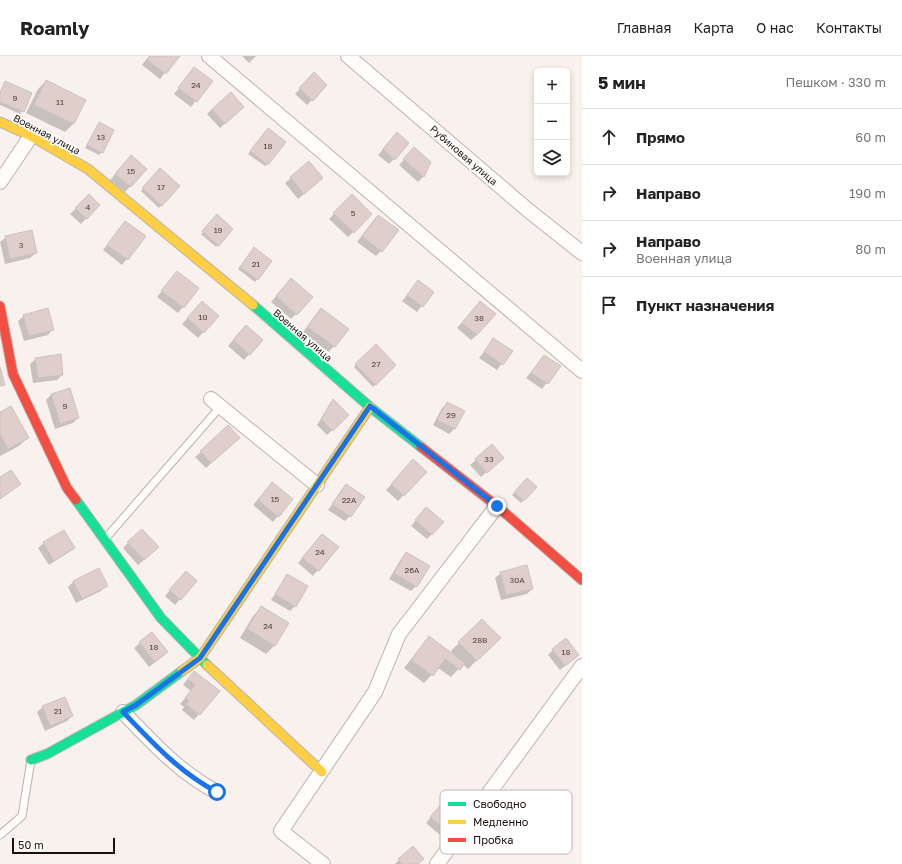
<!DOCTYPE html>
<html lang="ru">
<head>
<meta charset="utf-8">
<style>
  body { margin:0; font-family:"Golos Text",sans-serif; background:#f6f6f6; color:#222 }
  .controls { position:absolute; right:12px; top:12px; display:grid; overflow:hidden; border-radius:6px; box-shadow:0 2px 6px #0003 }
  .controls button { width:36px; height:36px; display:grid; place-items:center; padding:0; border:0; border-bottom:1px solid #e0e0e0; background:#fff; color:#222; font:20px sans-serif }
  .scale { position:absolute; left:12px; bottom:10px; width:103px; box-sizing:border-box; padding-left:4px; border:2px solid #1a110d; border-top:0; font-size:11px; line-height:14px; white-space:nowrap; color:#1a110d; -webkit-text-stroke:3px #fff; paint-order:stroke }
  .stop { position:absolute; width:12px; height:12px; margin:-9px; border:3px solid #1a73e8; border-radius:50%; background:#fff }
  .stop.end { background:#1a73e8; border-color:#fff; box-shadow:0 1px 4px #0008 }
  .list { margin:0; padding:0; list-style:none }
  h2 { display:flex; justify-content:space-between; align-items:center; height:52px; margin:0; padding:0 16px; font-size:17px }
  h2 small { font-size:13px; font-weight:400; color:#767676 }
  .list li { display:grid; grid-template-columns:26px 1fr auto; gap:12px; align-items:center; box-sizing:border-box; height:56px; padding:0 16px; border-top:1px solid #e0e0e0 }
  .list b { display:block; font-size:15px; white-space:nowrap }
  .list p { margin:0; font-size:13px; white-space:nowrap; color:#767676 }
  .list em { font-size:13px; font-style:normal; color:#767676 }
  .icon { flex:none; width:22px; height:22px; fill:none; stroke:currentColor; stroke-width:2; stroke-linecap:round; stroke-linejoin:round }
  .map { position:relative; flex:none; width:582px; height:808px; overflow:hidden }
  header { display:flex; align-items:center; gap:24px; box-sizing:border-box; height:56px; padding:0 20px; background:#fff; border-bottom:1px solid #e0e0e0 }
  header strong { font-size:19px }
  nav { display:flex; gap:22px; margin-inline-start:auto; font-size:14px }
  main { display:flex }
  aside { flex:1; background:#fff }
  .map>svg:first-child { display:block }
  .shadow { fill:#0003 }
  .building { fill:#dfceca; stroke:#ccc3c0 }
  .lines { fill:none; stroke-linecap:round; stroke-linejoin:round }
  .lane-casing { stroke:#bab2ad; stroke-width:9 }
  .street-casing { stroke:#bab2ad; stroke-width:16 }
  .fast-casing { stroke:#bab2ad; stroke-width:11 }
  .slow-casing { stroke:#bab2ad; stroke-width:11 }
  .jam-casing { stroke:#bab2ad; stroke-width:11 }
  .lane { stroke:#fefdfc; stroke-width:7 }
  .street { stroke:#fefdfc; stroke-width:14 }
  .fast { stroke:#16e098; stroke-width:9 }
  .slow { stroke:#ffcf43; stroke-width:9 }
  .jam { stroke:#f24e42; stroke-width:9 }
  .route { stroke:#1a73e8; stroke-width:5 }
  .labels { text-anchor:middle; stroke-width:3.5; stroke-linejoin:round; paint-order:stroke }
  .number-label { font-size:8px; fill:#4b403c }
  .street-label { font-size:10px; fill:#1a110d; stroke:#fff }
  .key { fill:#fff; stroke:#bab8b6; stroke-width:1 }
  .key-label { font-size:11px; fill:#1a110d }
</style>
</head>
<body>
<header>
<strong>Roamly</strong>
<nav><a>Главная</a><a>Карта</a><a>О нас</a><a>Контакты</a></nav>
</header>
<main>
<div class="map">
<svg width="582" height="808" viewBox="0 0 582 808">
  <rect width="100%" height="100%" fill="#f9f1ed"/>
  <g class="shadow">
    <polygon points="149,0 178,0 160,23 142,9"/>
    <polygon points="242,0 256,0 249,7"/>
    <polygon points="194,13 211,25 191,51 174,38"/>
    <polygon points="309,23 312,44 307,49 295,38"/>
    <polygon points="46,25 85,44 73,68 65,76 26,57 38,33"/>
    <polygon points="5,27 31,38 20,58 0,49 0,36"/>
    <polygon points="212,53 238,56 220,72 207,58"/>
    <polygon points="99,67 102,96 99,99 85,92"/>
    <polygon points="268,73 267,108 265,110 248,98"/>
    <polygon points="392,83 394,103 389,108 378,99"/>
    <polygon points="409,98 430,106 423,121 418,126 399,109"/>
    <polygon points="126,106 146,113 125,136 110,124"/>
    <polygon points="309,107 317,127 298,143 285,127"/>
    <polygon points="160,113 179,130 159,152 141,135"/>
    <polygon points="352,139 371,158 348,181 329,163"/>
    <polygon points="89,140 99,149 81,168 70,158"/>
    <polygon points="217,160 232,174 216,191 201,178"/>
    <polygon points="373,165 381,195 376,200 357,186"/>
    <polygon points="125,166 144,180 122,209 103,194"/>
    <polygon points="6,181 36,197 30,202 5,208 0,186"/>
    <polygon points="252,195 271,205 255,226 238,213"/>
    <polygon points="177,216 183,251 178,257 157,241"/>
    <polygon points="418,226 432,236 417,256 402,245"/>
    <polygon points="286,229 296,258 291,263 271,246"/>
    <polygon points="480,246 477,279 471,284 457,272"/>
    <polygon points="197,252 218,260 198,282 182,268"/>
    <polygon points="321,254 348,273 329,296 302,277"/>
    <polygon points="24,260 53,273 48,279 24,285 18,265"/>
    <polygon points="241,275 262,284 244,304 228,290"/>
    <polygon points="494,283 511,295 497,314 479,302"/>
    <polygon points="376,289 395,309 373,331 354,311"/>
    <polygon points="544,300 559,311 542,333 526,322"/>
    <polygon points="36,303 62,319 57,324 33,327 30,308"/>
    <polygon points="69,334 78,362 73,367 55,373 46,344 51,339"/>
    <polygon points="333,344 348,359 327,379 317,369"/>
    <polygon points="448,347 463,356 454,373 449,378 433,369 442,352"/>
    <polygon points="0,357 27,382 19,390 0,400"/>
    <polygon points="233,387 206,412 195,401 201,396"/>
    <polygon points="492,390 497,407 481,421 470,409"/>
    <polygon points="408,410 425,416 398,445 386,434"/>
    <polygon points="527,423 536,431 521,447 512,439"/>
    <polygon points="272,427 278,460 273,466 253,449"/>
    <polygon points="346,429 350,460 345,465 328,454"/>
    <polygon points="421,458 432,478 427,483 411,470"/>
    <polygon points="322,479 337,491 313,520 298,507"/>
    <polygon points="44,487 74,492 49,509 38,492"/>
    <polygon points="128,487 152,497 138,509 123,492"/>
    <polygon points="406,497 416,530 411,535 389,523 401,503"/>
    <polygon points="98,514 106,530 101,535 76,547 68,531 73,526"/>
    <polygon points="501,517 532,533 527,538 501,544 495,522"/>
    <polygon points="288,519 295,550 290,555 271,544"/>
    <polygon points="181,522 196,525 175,549 165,540"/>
    <polygon points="261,552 287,568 274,590 266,598 240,582 253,560"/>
    <polygon points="482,564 499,582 468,613 463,608 451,621 438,612 424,627 404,612 429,581 454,600 451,595"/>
    <polygon points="152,577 162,601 149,611 134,592"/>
    <polygon points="553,594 572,604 560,614 548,599"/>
    <polygon points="189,621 218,635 194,664 182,654 184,651 180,648 191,635 183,629"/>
    <polygon points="43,651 72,660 67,665 45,675 37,656"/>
    <polygon points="438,752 457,758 440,779 426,767"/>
    <polygon points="399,804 417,808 395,808"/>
  </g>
  <g class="building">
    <polygon points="150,0 180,0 166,18 147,4"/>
    <polygon points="194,11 213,25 197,46 178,32"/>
    <polygon points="314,16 327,29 313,45 299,32"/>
    <polygon points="46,24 86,44 74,68 34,49"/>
    <polygon points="5,25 32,37 24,56 0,46 0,37"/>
    <polygon points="231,36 244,51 225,68 212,53"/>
    <polygon points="99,66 114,74 103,97 87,89"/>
    <polygon points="268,72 286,86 268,109 250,95"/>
    <polygon points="397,76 409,87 395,104 383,93"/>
    <polygon points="414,91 431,106 424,121 403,103"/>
    <polygon points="131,99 147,113 131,131 115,118"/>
    <polygon points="309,105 323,122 304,138 290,121"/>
    <polygon points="160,112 180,130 162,150 142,132"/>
    <polygon points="89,138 100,149 87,163 75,152"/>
    <polygon points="352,138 372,158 354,177 333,157"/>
    <polygon points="217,158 233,173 219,190 202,175"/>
    <polygon points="378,159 399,174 382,196 362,180"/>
    <polygon points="125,165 146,180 128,204 107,189"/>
    <polygon points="32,174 37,197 10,203 5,180"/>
    <polygon points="254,191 272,205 258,224 240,211"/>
    <polygon points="177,215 199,232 184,252 161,235"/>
    <polygon points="291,222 313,241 297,259 276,240"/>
    <polygon points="418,224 434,236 423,251 407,239"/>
    <polygon points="202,245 219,260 204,277 187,262"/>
    <polygon points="480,245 496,258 477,279 462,267"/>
    <polygon points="48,252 54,274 29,280 23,259"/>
    <polygon points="321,252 349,273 335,291 307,271"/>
    <polygon points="246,269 263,284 250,299 233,284"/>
    <polygon points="493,282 513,295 503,309 484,296"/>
    <polygon points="376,288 396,309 376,329 355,308"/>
    <polygon points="61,298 63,319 38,322 35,302"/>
    <polygon points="544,299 561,310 548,328 531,317"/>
    <polygon points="0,311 5,329 0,330"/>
    <polygon points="70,332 79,362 60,368 51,338"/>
    <polygon points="333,343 349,359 333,375 321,363"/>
    <polygon points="447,346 465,355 455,373 437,364"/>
    <polygon points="11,350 29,382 8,393 0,378 0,356"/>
    <polygon points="228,369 240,382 211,407 200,395"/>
    <polygon points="492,388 504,402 487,417 475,403"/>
    <polygon points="413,403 427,416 404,440 391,428"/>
    <polygon points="11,414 21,428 0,443 0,421"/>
    <polygon points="527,422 537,431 524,445 514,436"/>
    <polygon points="272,426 293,443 279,461 258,444"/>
    <polygon points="346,428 365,441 351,461 332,448"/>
    <polygon points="426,451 444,466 432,479 415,464"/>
    <polygon points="142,473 159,491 144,504 127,486"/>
    <polygon points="64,474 75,492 54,505 43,486"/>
    <polygon points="322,478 339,491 319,515 302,502"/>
    <polygon points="406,496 430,510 417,531 394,517"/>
    <polygon points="527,509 533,533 506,539 500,516"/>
    <polygon points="99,512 108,530 82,543 73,525"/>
    <polygon points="186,515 197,525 181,544 169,534"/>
    <polygon points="287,518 308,530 296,551 275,538"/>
    <polygon points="261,550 289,567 275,590 247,573"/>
    <polygon points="482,563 501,582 477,605 458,586"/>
    <polygon points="152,576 168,596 155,606 139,586"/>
    <polygon points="429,580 465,607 460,614 445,603 433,620 411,604"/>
    <polygon points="566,582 579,599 565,610 552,593"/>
    <polygon points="194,615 220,635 200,659 186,648 189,645 185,642 195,629 188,623"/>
    <polygon points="65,641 73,660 50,670 42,650"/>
    <polygon points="443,746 458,758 446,774 430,761"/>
    <polygon points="413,790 424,803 418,808 402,808 398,803"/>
  </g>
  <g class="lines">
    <defs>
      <g id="lane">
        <polyline points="105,483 221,350"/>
        <polyline points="0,779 22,760 31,704"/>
      </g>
      <g id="street">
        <polyline points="209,0 582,315"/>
        <polyline points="348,0 529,155 582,197"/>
        <polyline points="0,126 31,80"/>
        <polyline points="211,343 317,429"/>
        <path d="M123 656C152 686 180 717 217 736"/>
        <polyline points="323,808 281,775 375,636 399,578 497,450"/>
        <polyline points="437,808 582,610"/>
      </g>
      <g id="fast">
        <polyline points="253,249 370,351 421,391"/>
        <polyline points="76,444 161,562 207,609"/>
        <polyline points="31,704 47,698 136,649 182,615"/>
      </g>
      <g id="slow">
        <polyline points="0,66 31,80 88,113 253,249"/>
        <polyline points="207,609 322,716"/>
        <polyline points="182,615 200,602 370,351"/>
      </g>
      <g id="jam">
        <polyline points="0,250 13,318 67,432 76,444"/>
        <polyline points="421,391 497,450 582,524"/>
      </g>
    </defs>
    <use href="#lane" class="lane-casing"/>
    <use href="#street" class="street-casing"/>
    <use href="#fast" class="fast-casing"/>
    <use href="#slow" class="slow-casing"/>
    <use href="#jam" class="jam-casing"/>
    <use href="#lane" class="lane"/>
    <use href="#street" class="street"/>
    <use href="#fast" class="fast"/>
    <use href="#slow" class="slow"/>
    <use href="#jam" class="jam"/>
  </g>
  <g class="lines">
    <path class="route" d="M217 736C180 717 152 686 123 656L136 649 200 602 370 350 497 450"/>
  </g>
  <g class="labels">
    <g class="number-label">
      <text x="196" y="32">24</text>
      <text x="15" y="45">9</text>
      <text x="60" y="49">11</text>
      <text x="101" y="84">13</text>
      <text x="268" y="93">18</text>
      <text x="131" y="118">15</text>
      <text x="161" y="134">17</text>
      <text x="88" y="154">4</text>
      <text x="353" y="160">5</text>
      <text x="218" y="177">19</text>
      <text x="21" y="192">3</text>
      <text x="256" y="211">21</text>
      <text x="203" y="264">10</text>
      <text x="479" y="265">38</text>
      <text x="376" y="311">27</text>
      <text x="65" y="353">9</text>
      <text x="451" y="362">29</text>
      <text x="489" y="406">33</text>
      <text x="275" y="446">15</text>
      <text x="349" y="447">22А</text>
      <text x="320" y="499">24</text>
      <text x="412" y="517">26А</text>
      <text x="517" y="527">30А</text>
      <text x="268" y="573">24</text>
      <text x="480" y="587">28В</text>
      <text x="154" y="594">18</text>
      <text x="566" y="599">18</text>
      <text x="58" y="658">21</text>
    </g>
    <g class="street-label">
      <text transform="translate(47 78) rotate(28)" y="4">Военная улица</text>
      <text transform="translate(464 99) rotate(41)" y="4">Рубиновая улица</text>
      <text transform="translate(303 279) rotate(41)" y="4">Военная улица</text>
    </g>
  </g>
  <rect x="440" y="734" width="132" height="64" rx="6" class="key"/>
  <rect x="448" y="746" width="18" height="4" fill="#16e098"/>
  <rect x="448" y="764" width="18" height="4" fill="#ffcf43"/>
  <rect x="448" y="782" width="18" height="4" fill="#f24e42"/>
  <g class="key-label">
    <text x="473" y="752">Свободно</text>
    <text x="473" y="770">Медленно</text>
    <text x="473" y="788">Пробка</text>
  </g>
</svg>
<div class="controls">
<button>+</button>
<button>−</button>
<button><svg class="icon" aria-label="layers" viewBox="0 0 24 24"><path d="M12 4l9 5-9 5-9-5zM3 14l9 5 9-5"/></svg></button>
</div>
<div class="scale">50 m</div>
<div class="stop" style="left:217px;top:736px"></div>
<div class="stop end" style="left:497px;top:450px"></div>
</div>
<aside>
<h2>5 мин<small>Пешком · 330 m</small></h2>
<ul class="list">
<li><svg class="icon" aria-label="ahead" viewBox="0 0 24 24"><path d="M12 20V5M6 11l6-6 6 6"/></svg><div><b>Прямо</b></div><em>60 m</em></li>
<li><svg class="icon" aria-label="right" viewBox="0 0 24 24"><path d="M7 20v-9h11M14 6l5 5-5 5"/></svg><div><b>Направо</b></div><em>190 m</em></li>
<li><svg class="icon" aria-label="right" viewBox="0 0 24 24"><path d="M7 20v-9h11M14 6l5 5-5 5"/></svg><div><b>Направо</b><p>Военная улица</p></div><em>80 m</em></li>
<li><svg class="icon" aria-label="arrive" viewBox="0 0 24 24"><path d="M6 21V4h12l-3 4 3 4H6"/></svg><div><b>Пункт назначения</b></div></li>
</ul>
</aside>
</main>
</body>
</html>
